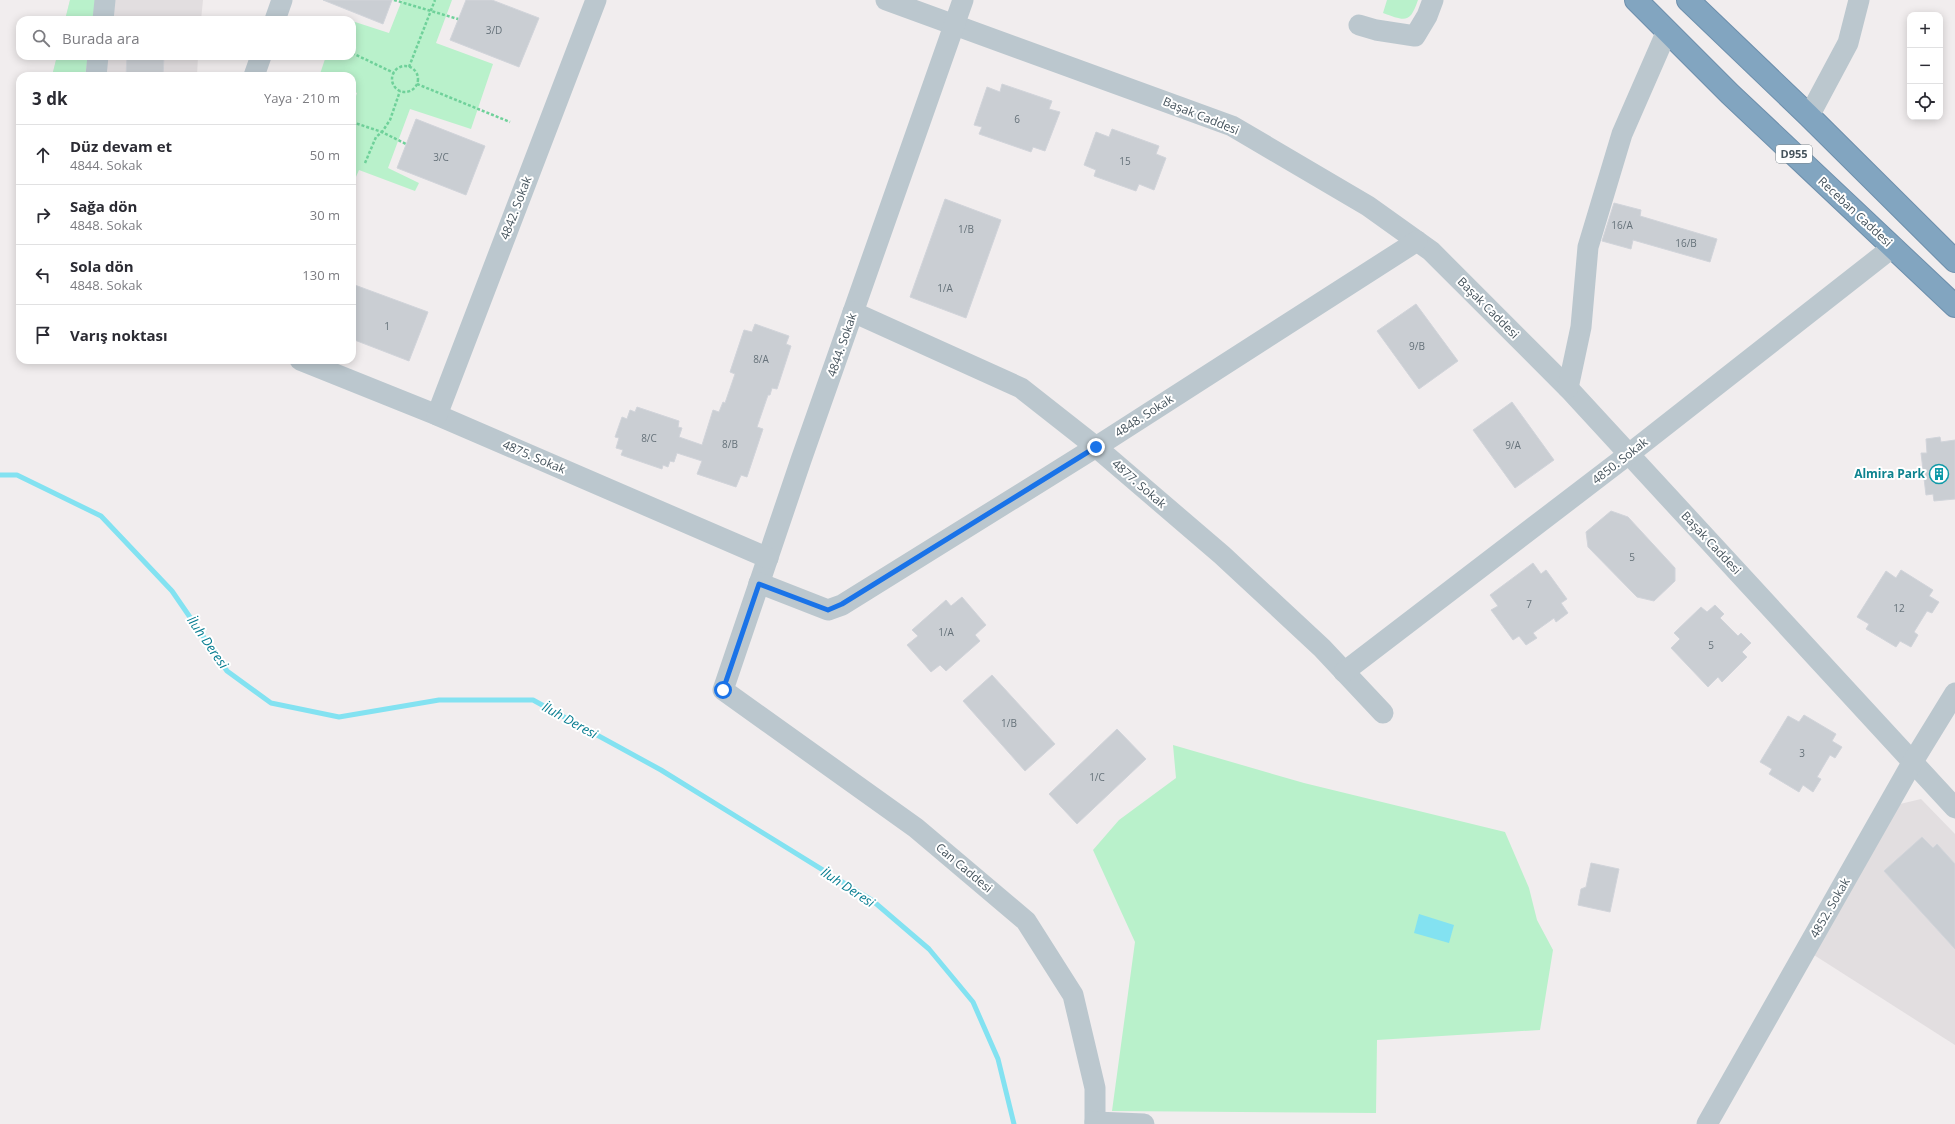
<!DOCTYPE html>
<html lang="tr">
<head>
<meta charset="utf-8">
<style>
  body { margin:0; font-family:"Open Sans",sans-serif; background:#f2f2f3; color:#2b2b33 }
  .controls { position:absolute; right:12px; top:12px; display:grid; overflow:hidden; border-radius:8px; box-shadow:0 2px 10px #0003 }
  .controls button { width:36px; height:36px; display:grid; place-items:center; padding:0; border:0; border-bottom:1px solid #e1e1e2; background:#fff; color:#2b2b33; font:20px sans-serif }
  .stop { position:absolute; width:12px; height:12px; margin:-9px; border:3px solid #1a73e8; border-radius:50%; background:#fff }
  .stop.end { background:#1a73e8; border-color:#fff; box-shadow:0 1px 4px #0008 }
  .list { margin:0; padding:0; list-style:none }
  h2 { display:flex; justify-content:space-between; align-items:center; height:52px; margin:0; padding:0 16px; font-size:17px }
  h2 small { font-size:13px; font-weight:400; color:#7c7c81 }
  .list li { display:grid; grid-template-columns:26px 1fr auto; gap:12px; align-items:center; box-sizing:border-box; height:60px; padding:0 16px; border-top:1px solid #e1e1e2 }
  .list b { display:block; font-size:15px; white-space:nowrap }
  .list p { margin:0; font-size:13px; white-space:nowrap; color:#7c7c81 }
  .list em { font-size:13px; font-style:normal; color:#7c7c81 }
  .icon { flex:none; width:22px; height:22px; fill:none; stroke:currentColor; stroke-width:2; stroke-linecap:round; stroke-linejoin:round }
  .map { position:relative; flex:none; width:1955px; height:1124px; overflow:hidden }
  .search { position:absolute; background:#fff; box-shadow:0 2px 10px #0003; left:16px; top:16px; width:340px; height:44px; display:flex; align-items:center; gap:10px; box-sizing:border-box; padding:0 14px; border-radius:12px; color:#7c7c81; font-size:15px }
  .panel { position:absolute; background:#fff; box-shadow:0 2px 10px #0003; left:16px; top:72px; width:340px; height:292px; border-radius:12px }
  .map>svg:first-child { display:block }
  .education { fill:#e2dee0 }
  .green { fill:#b9f1cb }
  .water { fill:#83e2f1 }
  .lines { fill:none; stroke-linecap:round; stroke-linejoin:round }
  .stream { stroke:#83e2f1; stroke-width:5 }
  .building { fill:#caced3; stroke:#d1d4da }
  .highway-casing { stroke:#6d8fac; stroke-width:24 }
  .path { stroke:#6fd19a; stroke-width:2.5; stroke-dasharray:3 2; stroke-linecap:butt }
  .minor { stroke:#bbc7ce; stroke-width:21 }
  .highway { stroke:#82a5c0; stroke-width:22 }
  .route { stroke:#1a73e8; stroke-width:5 }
  .labels { text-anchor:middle; stroke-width:4; stroke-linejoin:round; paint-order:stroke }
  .number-label { font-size:10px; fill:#66727a }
  .shield { fill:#fff; stroke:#7d878d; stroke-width:1 }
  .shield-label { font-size:11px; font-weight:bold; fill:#45535c }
  .street-label { font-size:12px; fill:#45535c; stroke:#fff }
  .culture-label { font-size:12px; font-weight:bold; fill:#0d838f; stroke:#fff; text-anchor:end }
  .water-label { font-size:13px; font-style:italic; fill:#077d91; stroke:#fff }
</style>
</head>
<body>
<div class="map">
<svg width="1955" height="1124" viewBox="0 0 1955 1124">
  <rect width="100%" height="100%" fill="#f1edee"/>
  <g class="education">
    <polygon points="70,0 203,0 201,20 65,20"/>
    <polygon points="57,56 198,56 197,76 52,76"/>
    <polygon points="1921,799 1955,834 1955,1045 1814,955 1900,804"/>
  </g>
  <g class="green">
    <polygon points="70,0 95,0 93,20 65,20"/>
    <polygon points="402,0 452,0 436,43 493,64 471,129 410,109 388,168 419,183 415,191 359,170 352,186 352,108 357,93 352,90 352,76 323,76 320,74 326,56 352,56 352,21 389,33"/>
    <path d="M1387 0H1418C1410 24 1405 21 1383 13Z"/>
    <polygon points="57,56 88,56 85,76 52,76"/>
    <polygon points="1173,745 1304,783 1505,832 1529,888 1537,920 1553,950 1540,1030 1377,1040 1376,1113 1112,1111 1135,942 1093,850 1119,820 1176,778"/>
  </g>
  <polygon class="water" points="1419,914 1454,925 1449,943 1414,933"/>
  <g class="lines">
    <polyline class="stream" points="0,475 17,475 101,516 172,591 227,671 271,703 339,717 439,700 533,700 661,770 873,901 929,949 973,1002 998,1059 1014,1124"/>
  </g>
  <g class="building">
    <polygon points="323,0 392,0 383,24"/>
    <polygon points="466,0 492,0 539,18 519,67 450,40"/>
    <polygon points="127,56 164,56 163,76 126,76"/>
    <polygon points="1002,84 1052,101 1049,109 1060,112 1045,151 1033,147 1031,152 979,134 982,127 974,125 987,87 1000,92"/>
    <polygon points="416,119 485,146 466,195 397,168"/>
    <polygon points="1112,129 1159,146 1156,154 1166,158 1154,190 1139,184 1136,191 1094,176 1096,170 1084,165 1096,132 1109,137"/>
    <polygon points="945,199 1001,220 966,318 910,297"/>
    <polygon points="1614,203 1641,210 1640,216 1717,239 1710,262 1633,240 1631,249 1602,241"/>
    <polygon points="352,284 428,312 409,361 352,339"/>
    <polygon points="1416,304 1458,361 1419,389 1377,331"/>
    <polygon points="755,324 789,336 786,344 791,346 777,389 772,388 770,395 768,395 757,427 763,429 747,477 741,475 736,487 697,474 702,461 677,453 674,462 670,461 668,467 663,465 662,469 621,455 623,450 616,448 619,438 615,437 622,417 627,419 630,410 635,412 637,407 679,421 678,427 682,428 679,437 702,445 713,410 719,412 723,402 725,403 735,374 730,372 744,330 752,332"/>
    <polygon points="1512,402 1554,460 1515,488 1473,430"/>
    <polygon points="1940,437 1941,442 1955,440 1955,499 1934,501 1933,494 1926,495 1921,453 1927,453 1926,439"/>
    <polygon points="1611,511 1628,517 1675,568 1675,581 1654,601 1637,597 1588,547 1586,532"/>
    <polygon points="1533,563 1541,574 1546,570 1567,599 1561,603 1568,613 1556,622 1554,618 1533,633 1537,638 1526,645 1519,636 1513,640 1491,610 1498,606 1490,595"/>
    <polygon points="1901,570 1933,590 1929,596 1939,602 1932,613 1927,611 1914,632 1918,635 1911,647 1900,641 1896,647 1866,629 1869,624 1857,617 1886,571 1896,578"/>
    <polygon points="962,597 986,625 975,635 980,641 946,671 940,665 931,672 907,645 918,636 912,630 946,600 951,606"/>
    <polygon points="1715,605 1724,614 1720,618 1738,636 1741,633 1751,643 1742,652 1747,657 1722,682 1718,677 1708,687 1671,648 1680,639 1674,633 1701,607 1707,612"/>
    <polygon points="992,675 1055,744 1025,771 963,701"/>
    <polygon points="1804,715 1836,734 1832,741 1842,747 1835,758 1830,755 1817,777 1821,779 1813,792 1803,785 1799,792 1769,774 1772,769 1760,762 1788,716 1799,722"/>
    <polygon points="1117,729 1146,759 1077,824 1049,794"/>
    <polygon points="1922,837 1933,848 1937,844 1955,864 1955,949 1884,871"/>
    <polygon points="1591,863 1619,869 1610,912 1578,905 1581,889 1586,887"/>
  </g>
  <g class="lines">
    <defs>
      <g id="highway">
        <polyline points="1636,0 1730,94 1955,306"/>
        <polyline points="1688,0 1809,116 1955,261"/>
      </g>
    </defs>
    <use href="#highway" class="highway-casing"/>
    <g class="path">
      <polyline points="394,0 458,19"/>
      <polyline points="352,53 394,73"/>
      <circle cx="405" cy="79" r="13"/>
      <polyline points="409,67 435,0"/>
      <polyline points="417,84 510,122"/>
      <polyline points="352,122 382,132 406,144"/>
      <polyline points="365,163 376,137 382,132 390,120 400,91"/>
    </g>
    <g class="minor">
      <polyline points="886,0 1232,126 1368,206 1431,251 1568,388 1955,808"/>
      <polyline points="963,0 801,460 723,690 916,828 1026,921 1073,995 1095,1088 1095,1124"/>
      <polyline points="103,20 105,0"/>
      <polyline points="275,20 282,0"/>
      <polyline points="1359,25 1376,30 1415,36 1427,16 1433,0"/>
      <polyline points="96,76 98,56"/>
      <polyline points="254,76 261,56"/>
      <polyline points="1809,116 1848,43 1859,0"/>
      <polyline points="853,312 1021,388 1096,447 1222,555 1322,648 1383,713"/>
      <polyline points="300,360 437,415 768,558"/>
      <polyline points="1568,388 1581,327 1588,247 1622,134 1667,31"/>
      <polyline points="437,415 596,0"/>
      <polyline points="759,583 828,610 842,605 1096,447 1417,241"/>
      <polyline points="1344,672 1629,454 1893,247"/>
      <polyline points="1095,1122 1144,1124"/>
      <polyline points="1707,1124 1912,763 1955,693"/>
    </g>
    <use href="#highway" class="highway"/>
  </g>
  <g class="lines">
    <polyline class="route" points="723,690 759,584 828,610 842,604 1096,447"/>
  </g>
  <defs>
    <symbol id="building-ring" viewBox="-11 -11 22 22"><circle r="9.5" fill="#fff" stroke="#0f9aa8" stroke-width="1.5"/><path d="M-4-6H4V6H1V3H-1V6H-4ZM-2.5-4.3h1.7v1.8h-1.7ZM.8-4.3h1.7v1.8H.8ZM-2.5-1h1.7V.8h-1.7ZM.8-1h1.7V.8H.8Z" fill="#0f9aa8"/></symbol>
  </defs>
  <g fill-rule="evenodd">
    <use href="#building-ring" x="1928" y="463" width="22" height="22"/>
  </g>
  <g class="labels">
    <g class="number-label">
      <text x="494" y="34">3/D</text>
      <text x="1017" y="123">6</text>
      <text x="441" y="161">3/C</text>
      <text x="1125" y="165">15</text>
      <text x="1622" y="229">16/A</text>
      <text x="966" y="233">1/B</text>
      <text x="1686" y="247">16/B</text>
      <text x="945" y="292">1/A</text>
      <text x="387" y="330">1</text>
      <text x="1417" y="350">9/B</text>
      <text x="761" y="363">8/A</text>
      <text x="649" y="442">8/C</text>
      <text x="730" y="448">8/B</text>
      <text x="1513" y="449">9/A</text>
      <text x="1632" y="561">5</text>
      <text x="1529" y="608">7</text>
      <text x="1899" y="612">12</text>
      <text x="946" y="636">1/A</text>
      <text x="1711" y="649">5</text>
      <text x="1009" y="727">1/B</text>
      <text x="1802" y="757">3</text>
      <text x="1097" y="781">1/C</text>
    </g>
    <rect class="shield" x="1776" y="145" width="36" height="18" rx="3"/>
    <g class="shield-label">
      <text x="1794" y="158">D955</text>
    </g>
    <g class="street-label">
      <text transform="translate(1201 116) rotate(22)" y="4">Başak Caddesi</text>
      <text transform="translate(516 208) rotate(-69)" y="4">4842. Sokak</text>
      <text transform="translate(1855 212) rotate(43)" y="4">Receban Caddesi</text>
      <text transform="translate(1488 308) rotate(45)" y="4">Başak Caddesi</text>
      <text transform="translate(842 345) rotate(-71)" y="4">4844. Sokak</text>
      <text transform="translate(1144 416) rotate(-33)" y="4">4848. Sokak</text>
      <text transform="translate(534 457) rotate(23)" y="4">4875. Sokak</text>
      <text transform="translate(1620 461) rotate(-38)" y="4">4850. Sokak</text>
      <text transform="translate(1139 484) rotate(41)" y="4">4877. Sokak</text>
      <text transform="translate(1711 543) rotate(47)" y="4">Başak Caddesi</text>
      <text transform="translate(964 868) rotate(40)" y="4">Can Caddesi</text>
      <text transform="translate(1830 908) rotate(-60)" y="4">4852. Sokak</text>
    </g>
    <g class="culture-label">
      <text x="1925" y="478">Almira Park</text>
    </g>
    <g class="water-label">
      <text transform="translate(208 642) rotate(55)" y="5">İluh Deresi</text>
      <text transform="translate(570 720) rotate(29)" y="5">İluh Deresi</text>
      <text transform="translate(848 887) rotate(33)" y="5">İluh Deresi</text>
    </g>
  </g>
</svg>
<div class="controls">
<button>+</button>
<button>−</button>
<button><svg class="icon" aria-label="locate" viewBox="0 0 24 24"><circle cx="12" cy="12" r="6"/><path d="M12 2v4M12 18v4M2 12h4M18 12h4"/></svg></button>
</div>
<div class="stop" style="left:723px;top:690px"></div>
<div class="stop end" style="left:1096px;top:447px"></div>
<div class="search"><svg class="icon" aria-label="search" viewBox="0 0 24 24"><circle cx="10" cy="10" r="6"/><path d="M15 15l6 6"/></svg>Burada ara</div>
<section class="panel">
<h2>3 dk<small>Yaya · 210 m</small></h2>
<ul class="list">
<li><svg class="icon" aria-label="ahead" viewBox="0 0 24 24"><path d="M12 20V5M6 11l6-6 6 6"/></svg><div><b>Düz devam et</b><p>4844. Sokak</p></div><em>50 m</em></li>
<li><svg class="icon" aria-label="right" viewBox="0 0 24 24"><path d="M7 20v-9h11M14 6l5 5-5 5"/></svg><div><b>Sağa dön</b><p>4848. Sokak</p></div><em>30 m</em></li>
<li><svg class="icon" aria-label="left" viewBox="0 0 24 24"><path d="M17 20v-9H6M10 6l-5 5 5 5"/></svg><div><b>Sola dön</b><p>4848. Sokak</p></div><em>130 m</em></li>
<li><svg class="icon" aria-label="arrive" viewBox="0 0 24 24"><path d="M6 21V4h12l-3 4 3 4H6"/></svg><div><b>Varış noktası</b></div></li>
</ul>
</section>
</div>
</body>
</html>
